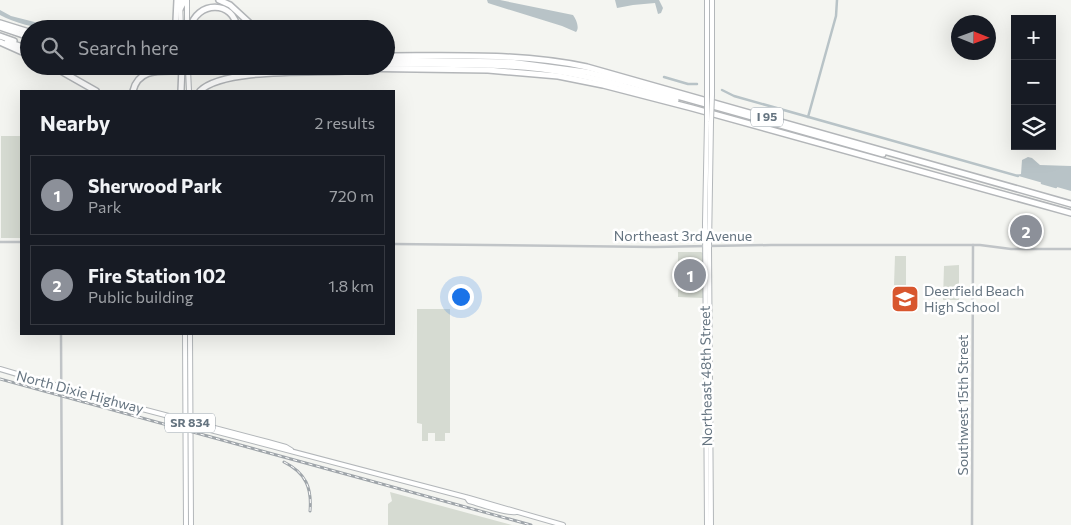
<!DOCTYPE html>
<html lang="en">
<head>
<meta charset="utf-8">
<style>
  body { margin:0; font-family:Commissioner,sans-serif; background:#242831; color:#f1f3f6 }
  .controls { position:absolute; right:15px; top:15px; display:grid; overflow:hidden; border-radius:0px; box-shadow:0 5px 20px #0002 }
  .controls button { width:45px; height:45px; display:grid; place-items:center; padding:0; border:0; border-bottom:1px solid #363941; background:#171b24; color:#f1f3f6; font:25px sans-serif }
  .compass { position:absolute; left:951px; top:15px; width:45px; height:45px; border-radius:50%; background:#171b24; box-shadow:0 5px 20px #0002; rotate:91deg }
  .you { position:absolute; left:460px; top:296px; width:18px; height:18px; margin:-12px; border:4px solid #fff; border-radius:50%; background:#1a73e8; box-shadow:0 0 0 8px #1a73e833 }
  .badge { display:grid; place-items:center; width:32px; height:32px; border-radius:50%; background:#8c9099; color:#fff; font-size:16px; font-weight:700 }
  .pin { position:absolute; translate:-50% -50%; border:2px solid #fff; box-shadow:0 1px 5px #0006 }
  .list { margin:0; padding:0; list-style:none }
  h2 { display:flex; justify-content:space-between; align-items:center; height:65px; margin:0; padding:0 20px; font-size:21px }
  h2 small { font-size:16px; font-weight:400; color:#9ea1a6 }
  .list li { display:grid; grid-template-columns:32px 1fr auto; gap:15px; align-items:center; box-sizing:border-box; height:80px; margin:0 10px 10px; padding:0 10px; border:1px solid #363941; border-radius:0px }
  .list b { display:block; font-size:19px; white-space:nowrap }
  .list p { margin:0; font-size:16px; white-space:nowrap; color:#9ea1a6 }
  .list em { font-size:16px; font-style:normal; color:#9ea1a6 }
  .icon { flex:none; width:28px; height:28px; fill:none; stroke:currentColor; stroke-width:2; stroke-linecap:round; stroke-linejoin:round }
  .map { position:relative; flex:none; width:1071px; height:525px; overflow:hidden }
  .search { position:absolute; background:#171b24; box-shadow:0 5px 20px #0002; left:20px; top:20px; width:375px; height:55px; display:flex; align-items:center; gap:12px; box-sizing:border-box; padding:0 18px; border-radius:28px; color:#9ea1a6; font-size:19px }
  .panel { position:absolute; background:#171b24; box-shadow:0 5px 20px #0002; left:20px; top:90px; width:375px; height:245px; border-radius:0px }
  .map>svg:first-child { display:block }
  .green { fill:#d6dbd2 }
  .water { fill:#b8c3c7 }
  .lines { fill:none; stroke-linecap:round; stroke-linejoin:round }
  .canal { stroke:#b8c3c7; stroke-width:2.5 }
  .major-casing { stroke:#b3b7ba; stroke-width:6 }
  .highway-casing { stroke:#b3b6b9; stroke-width:8 }
  .minor { stroke:#c0c4c7; stroke-width:2.5 }
  .major { stroke:#fff; stroke-width:4 }
  .highway { stroke:#fff; stroke-width:5 }
  .rail-casing { stroke:#9fa5aa; stroke-width:3 }
  .rail { stroke:#fff; stroke-width:1; stroke-dasharray:4; stroke-linecap:butt }
  .major-bridge-casing { stroke:#b3b7ba; stroke-width:6; stroke-linecap:butt }
  .highway-bridge-casing { stroke:#b3b6b9; stroke-width:8; stroke-linecap:butt }
  .major-bridge { stroke:#fff; stroke-width:4 }
  .highway-bridge { stroke:#fff; stroke-width:5 }
  .labels { text-anchor:middle; stroke-width:5; stroke-linejoin:round; paint-order:stroke }
  .shield { fill:#fff; stroke:#939ea6; stroke-width:1 }
  .shield-label { font-size:12px; font-weight:bold; fill:#657480 }
  .street-label { font-size:14px; fill:#657480; stroke:#fff }
  .poi-label { font-size:14px; fill:#657480; stroke:#fff; text-anchor:start }
</style>
</head>
<body>
<div class="map">
<svg width="1071" height="525" viewBox="0 0 1071 525">
  <rect width="100%" height="100%" fill="#f4f5f1"/>
  <g class="green">
    <rect x="1" y="136" width="20" height="102"/>
    <polygon points="678,252 701,252 703,253 703,298 678,297"/>
    <polygon points="895,256 906,256 906,285 894,285"/>
    <polygon points="959,265 959,300 943,300 944,266"/>
    <polygon points="417,309 450,309 450,433 445,433 445,441 435,441 435,433 428,433 428,441 422,441 422,424 417,423"/>
    <polygon points="390,492 512,525 388,525 388,504 392,501"/>
  </g>
  <g class="water">
    <path d="M487 0H500L573 15C576 19 580 28 576 32L562 26 491 4 488 3Z"/>
    <polygon points="615,0 659,0 663,8 661,13 658,14 655,3 633,5 617,8"/>
    <path d="M0 10 11 16 58 28C38 29 17 24 0 15Z"/>
    <polygon points="1028,157 1032,158 1040,165 1071,166 1071,191 1015,175 1021,174 1022,160"/>
  </g>
  <g class="lines">
    <g class="canal">
      <polyline points="664,77 688,84 697,84"/>
      <polyline points="722,90 734,96 1018,176"/>
      <polyline points="808,117 836,16 837,0"/>
      <polyline points="1042,183 1056,187"/>
    </g>
    <defs>
      <g id="major">
        <polyline points="180,0 181,29"/>
        <polyline points="187,0 187,29"/>
        <polyline points="188,69 189,91"/>
        <polyline points="707,94 707,0"/>
        <polyline points="712,95 712,0"/>
        <polyline points="185,334 186,525"/>
        <polyline points="190,334 191,525"/>
        <polyline points="0,369 85,394 268,442 286,447 291,450"/>
        <polyline points="190,422 199,427 469,498 563,525"/>
        <path d="M467 498 469 501C481 504 505 514 516 512"/>
        <polyline points="707,525 705,223 707,121"/>
        <polyline points="711,525 709,247 711,122"/>
      </g>
      <g id="highway">
        <polyline points="219,0 230,5 256,29"/>
        <polyline points="180,9 185,0"/>
        <polyline points="0,23 29,32"/>
        <polyline points="0,27 29,37"/>
        <polyline points="173,29 176,21 177,0"/>
        <path d="M190 29C196 0 235 0 237 29"/>
        <polyline points="0,36 14,41"/>
        <polyline points="0,42 29,55"/>
        <polyline points="7,42 29,49"/>
        <path d="M386 56C454 56 521 53 587 67L1071 204"/>
        <polyline points="386,60 510,62 586,72 631,83 883,154"/>
        <path d="M386 64C438 65 491 63 542 69 588 75 632 88 676 100"/>
        <polyline points="52,66 96,91"/>
        <polyline points="191,66 488,70 558,76 603,85 692,108 1071,213"/>
        <polyline points="197,71 259,71"/>
        <path d="M133 91C138 70 157 71 174 71"/>
        <polyline points="181,91 182,67"/>
        <path d="M200 91C223 68 312 73 345 71"/>
      </g>
    </defs>
    <use href="#major" class="major-casing"/>
    <use href="#highway" class="highway-casing"/>
    <g class="minor">
      <polyline points="0,242 21,242"/>
      <polyline points="394,244 654,247 771,245 980,245 1011,249 1071,249"/>
      <polyline points="61,334 62,525"/>
      <polyline points="972,525 973,245"/>
    </g>
    <use href="#major" class="major"/>
    <use href="#highway" class="highway"/>
    <defs>
      <g id="rail">
        <polyline points="0,379 531,525"/>
        <path d="M284 462C306 473 312 488 310 511"/>
      </g>
    </defs>
    <use href="#rail" class="rail-casing"/>
    <use href="#rail" class="rail"/>
    <defs>
      <g id="major-bridge">
        <polyline points="707,94 707,121"/>
        <polyline points="711,122 712,95"/>
      </g>
      <g id="highway-bridge">
        <polyline points="180,66 191,66"/>
        <polyline points="174,71 197,71"/>
      </g>
    </defs>
    <use href="#major-bridge" class="major-bridge-casing"/>
    <use href="#highway-bridge" class="highway-bridge-casing"/>
    <use href="#major-bridge" class="major-bridge"/>
    <use href="#highway-bridge" class="highway-bridge"/>
  </g>
  <defs>
    <symbol id="school-square" viewBox="-11 -11 22 22"><rect x="-9" y="-9" width="18" height="18" rx="4" fill="#d8562e" stroke="#fff"/><path d="M0-5L7-2L0 1L-7-2ZM-4 1L0 2.5L4 1V4Q0 6-4 4Z" fill="#fff"/></symbol>
  </defs>
  <g fill-rule="evenodd">
    <use href="#school-square" x="889" y="283" width="32" height="32"/>
  </g>
  <g class="labels">
    <g class="shield">
      <rect x="751" y="107.5" width="32" height="19" rx="4"/>
      <rect x="165" y="413.5" width="50" height="19" rx="4"/>
    </g>
    <g class="shield-label">
      <text x="767" y="121">I 95</text>
      <text x="190" y="427">SR 834</text>
    </g>
    <g class="street-label">
      <text x="683" y="241">Northeast 3rd Avenue</text>
      <text transform="translate(706 376) rotate(-91)" y="5">Northeast 48th Street</text>
      <text transform="translate(80 392) rotate(15)" y="5">North Dixie Highway</text>
      <text transform="translate(963 405) rotate(-90)" y="5">Southwest 15th Street</text>
    </g>
    <g class="poi-label">
      <text x="924" y="296">Deerfield Beach<tspan x="924" dy="16">High School</tspan></text>
    </g>
  </g>
</svg>
<div class="controls">
<button>+</button>
<button>−</button>
<button><svg class="icon" aria-label="layers" viewBox="0 0 24 24"><path d="M12 4l9 5-9 5-9-5zM3 14l9 5 9-5"/></svg></button>
</div>
<svg class="compass" viewBox="-18 -18 36 36"><path d="M0-13l5 13h-10z" fill="#e53935"/><path d="M0 13l5-13h-10z" fill="#9ea1a6"/></svg>
<div class="you"></div>
<div class="pin badge" style="left:690px;top:275px">1</div>
<div class="pin badge" style="left:1026px;top:231px">2</div>
<div class="search"><svg class="icon" aria-label="search" viewBox="0 0 24 24"><circle cx="10" cy="10" r="6"/><path d="M15 15l6 6"/></svg>Search here</div>
<section class="panel">
<h2>Nearby<small>2 results</small></h2>
<ul class="list">
<li><span class="badge">1</span><div><b>Sherwood Park</b><p>Park</p></div><em>720 m</em></li>
<li><span class="badge">2</span><div><b>Fire Station 102</b><p>Public building</p></div><em>1.8 km</em></li>
</ul>
</section>
</div>
</body>
</html>
